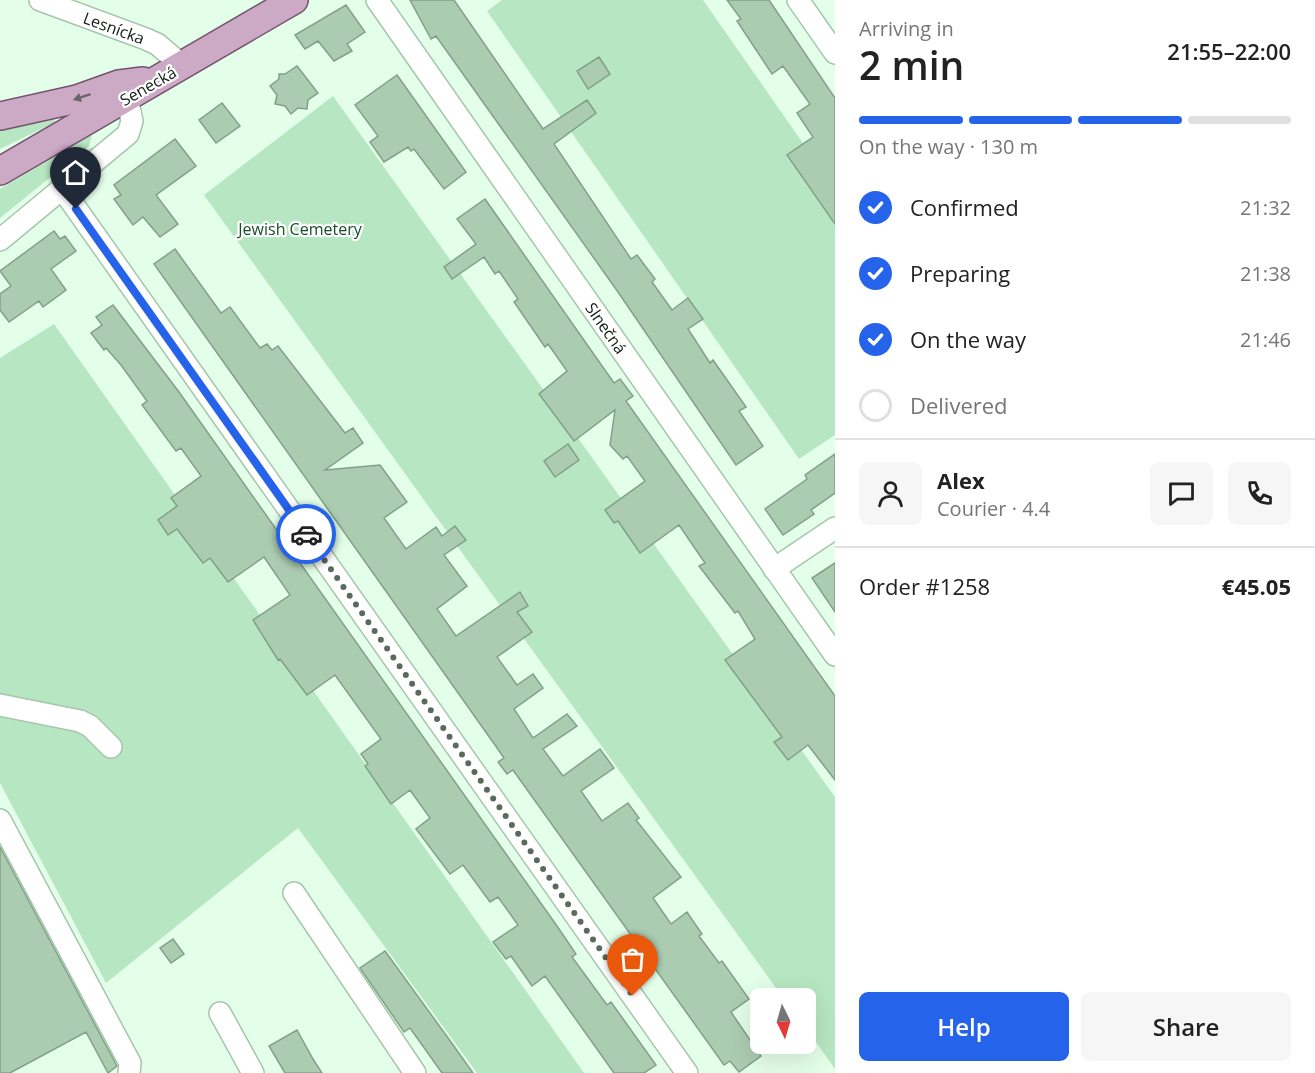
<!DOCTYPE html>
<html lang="en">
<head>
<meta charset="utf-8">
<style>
  :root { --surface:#fff; --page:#f6f6f6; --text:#222; --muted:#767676; --line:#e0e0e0; --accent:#2563eb }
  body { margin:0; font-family:"Open Sans",sans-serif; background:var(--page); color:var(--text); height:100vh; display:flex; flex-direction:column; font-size:22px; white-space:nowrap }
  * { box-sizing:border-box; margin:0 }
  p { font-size:20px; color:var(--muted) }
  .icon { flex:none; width:33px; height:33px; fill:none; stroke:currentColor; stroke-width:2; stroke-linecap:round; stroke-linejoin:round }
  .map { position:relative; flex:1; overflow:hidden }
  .sheet { display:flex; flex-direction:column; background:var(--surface); width:480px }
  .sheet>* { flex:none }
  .needle { width:39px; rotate:175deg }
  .tools { position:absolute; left:750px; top:988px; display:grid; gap:12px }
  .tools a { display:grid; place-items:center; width:66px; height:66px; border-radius:9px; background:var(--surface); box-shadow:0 6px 24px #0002; font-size:30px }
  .pin { position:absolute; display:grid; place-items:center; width:51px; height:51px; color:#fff; margin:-62px -26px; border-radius:50% 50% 50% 0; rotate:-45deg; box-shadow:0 0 6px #0007 }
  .pin .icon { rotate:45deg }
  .courier { position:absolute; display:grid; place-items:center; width:60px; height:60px; margin:-30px; border:4px solid #2563eb; border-radius:50%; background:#fff; color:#222; box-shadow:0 2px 8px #0007 }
  .summary em { font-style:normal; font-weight:600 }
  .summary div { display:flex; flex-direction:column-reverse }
  .summary { display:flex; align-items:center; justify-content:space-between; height:102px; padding:0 24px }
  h1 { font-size:39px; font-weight:600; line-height:45px }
  .bar { display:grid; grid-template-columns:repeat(4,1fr); gap:9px 6px; align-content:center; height:72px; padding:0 24px }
  .bar i { height:8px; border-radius:4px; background:var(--line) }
  .bar .on { background:var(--accent) }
  .bar p { grid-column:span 4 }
  .line { display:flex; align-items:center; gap:15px; padding:0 24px; border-top:2px solid var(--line) }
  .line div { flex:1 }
  .round { display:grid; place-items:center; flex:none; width:63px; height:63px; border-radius:9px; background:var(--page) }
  ol { padding:0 24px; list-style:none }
  li { display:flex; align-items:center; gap:18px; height:66px }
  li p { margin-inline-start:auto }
  li .icon { padding:6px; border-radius:50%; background:var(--accent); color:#fff; stroke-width:4 }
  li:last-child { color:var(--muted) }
  li i { width:33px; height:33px; border:3px solid var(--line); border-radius:50% }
  .primary-button { display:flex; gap:12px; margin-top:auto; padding:12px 24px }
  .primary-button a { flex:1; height:69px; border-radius:9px; background:var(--accent); color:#fff; font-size:24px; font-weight:600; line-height:69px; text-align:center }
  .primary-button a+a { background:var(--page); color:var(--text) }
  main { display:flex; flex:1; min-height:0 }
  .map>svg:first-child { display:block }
</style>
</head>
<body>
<main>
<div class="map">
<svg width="835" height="1073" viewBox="0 0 835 1073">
  <rect width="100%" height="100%" fill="#e4ffe9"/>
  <path fill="#b7e7c2" d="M502 0H703L835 189V435L799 459 487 11Z
    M333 96 835 797V1069L806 1028V999H784L204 195Z
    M51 116 56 122 0 149V126Z
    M92 135 89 146 0 218V189Z
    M54 324 584 1073H477L298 828 106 983 0 783V358Z"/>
  <path fill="#acccb2" stroke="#81a088" stroke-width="1.5" d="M410 0H454L543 129 587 100 596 113 554 144 631 259 637 255 655 279 652 282 672 310 688 298 703 319 688 329 710 363 713 360 746 407 739 411 763 446 736 465 618 292 436 36 431 39Z
    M727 0H769L835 98V224L787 155 813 137 797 113 810 104 783 66 772 74 737 21 741 19Z
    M346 5 365 32 347 44 352 51 334 61 318 41 305 49 295 35Z
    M599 57 610 74 588 89 577 71Z
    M297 66 318 93 308 100 307 109 298 108 291 114 285 106 275 104 277 95 270 86 279 79V74H285Z
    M397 75 466 172 444 189 414 149 411 151 408 147 384 162 370 142 378 136 355 105Z
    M222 103 240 126 216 143 199 120Z
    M175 139 196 166 156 195 178 224 160 237 143 217 133 225 114 199 121 195 114 185Z
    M485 199 614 383 620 379 633 396 626 401 835 696V780L808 745 788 760 774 742 782 737 725 660 755 639 738 611 735 613 699 566 705 563 679 525 640 553 618 521 614 523 605 510 645 481 627 456 623 459 610 445 615 410 574 441 539 394 567 371 548 344 545 347 514 302 518 299 499 271 495 274 484 257 452 279 444 267 476 244 457 219Z
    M54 231 60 239 65 236 76 251 51 269 66 290 43 307 39 301 9 322 0 310V294L11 286 0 271Z
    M175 249 221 313 230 307 260 348 267 344 272 350 278 346 345 433 353 428 363 443 325 470 380 465 407 502 384 518 406 549 436 527 442 536 455 526 466 540 444 555 467 586 437 609 456 636 520 592 528 606 517 612 532 632 497 657 517 685 533 674 543 688 514 709 533 738 567 714 577 726 543 749 563 776 600 749 614 768 581 791 602 821 628 803 639 818 636 820 681 877 653 898 671 924 687 912 702 934 699 936 719 963 722 961 749 999 731 1012 761 1056 739 1072 730 1061 724 1065 513 770 507 774 498 762 504 758 495 745 154 264Z
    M113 305 179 392 557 926 576 954 572 957 607 1005 611 1002 656 1065 644 1073H614L545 976 532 986 511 956 506 959 493 942 518 925 498 897 490 902 463 865 450 874 416 829 430 818 410 790 391 804 365 766 368 764 361 754 381 739 335 675 307 695 280 659 278 660 253 620 290 595 264 557 228 582 210 558 203 563 177 529 168 535 158 520 177 506 171 498 201 476 181 448 176 451 142 405 147 401 121 365 106 348 104 350 91 333 102 325 96 317Z
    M568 444 579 460 555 477 544 461Z
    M835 454V493L811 510 814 514 783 535 765 509 807 479 805 475Z
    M835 563V612L812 578Z
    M0 847 117 1066 108 1073 86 1032 10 1073H0Z
    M173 939 184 954 171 963 160 948Z
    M385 951 451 1042 473 1073H442L410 1028 404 1032 360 968Z
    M297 1030 313 1059 322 1073H285L269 1046Z"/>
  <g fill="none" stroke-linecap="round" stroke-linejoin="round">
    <g stroke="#a6c6ac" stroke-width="24">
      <path id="minor" d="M40 0 146 39 157 44 183 66
        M377 0 835 655
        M798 0 835 53
        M63 190 687 1073
        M0 240 128 134 132 121 127 98
        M774 569 835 528
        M0 705 80 721 90 726 111 747
        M0 820 130 1063 129 1073
        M294 893 415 1073
        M220 1013 253 1073"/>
    </g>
    <g stroke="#74536f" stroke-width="30">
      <path id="major" d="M0 116 77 99 119 84 143 81
        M0 171 294 0"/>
    </g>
    <use href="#minor" stroke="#fff" stroke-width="21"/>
    <use href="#major" stroke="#ccaac6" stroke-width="27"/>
  </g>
  <defs><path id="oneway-solid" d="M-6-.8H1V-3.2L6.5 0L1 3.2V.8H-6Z" transform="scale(1.5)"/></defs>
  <use fill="#6e636c" href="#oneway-solid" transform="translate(82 97) rotate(162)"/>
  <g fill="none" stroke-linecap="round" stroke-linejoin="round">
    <path stroke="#5a6b5e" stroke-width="6" stroke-dasharray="0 10.8" d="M306 534 633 996"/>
    <path stroke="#2563eb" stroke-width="8" d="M76 209 306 534"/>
  </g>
  <g text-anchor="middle" stroke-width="4.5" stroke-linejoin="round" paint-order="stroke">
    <g font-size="16" fill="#101c13" stroke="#fff">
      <text transform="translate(114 28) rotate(20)" y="6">Lesnícka</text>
      <text transform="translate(148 86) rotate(-30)" y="6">Senecká</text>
      <text transform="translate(606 328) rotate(55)" y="6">Slnečná</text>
    </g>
    <g font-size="16" fill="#174c29" stroke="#fff">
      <text x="300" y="235">Jewish Cemetery</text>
    </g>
  </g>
</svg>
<div class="tools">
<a><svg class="needle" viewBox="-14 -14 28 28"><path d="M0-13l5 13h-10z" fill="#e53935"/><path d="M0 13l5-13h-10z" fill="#767676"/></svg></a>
</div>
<div class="pin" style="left:633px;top:996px;background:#ea580c"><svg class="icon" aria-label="bag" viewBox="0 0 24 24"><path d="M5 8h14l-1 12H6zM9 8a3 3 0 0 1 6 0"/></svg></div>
<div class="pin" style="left:76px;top:209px;background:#1f2937"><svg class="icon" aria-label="home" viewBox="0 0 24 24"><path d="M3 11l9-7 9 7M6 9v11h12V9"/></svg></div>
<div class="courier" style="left:306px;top:534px"><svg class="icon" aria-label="car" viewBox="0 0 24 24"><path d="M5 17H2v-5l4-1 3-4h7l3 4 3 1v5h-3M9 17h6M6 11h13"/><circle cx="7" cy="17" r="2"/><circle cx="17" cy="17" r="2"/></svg></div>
</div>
<section class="sheet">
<div class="summary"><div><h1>2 min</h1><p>Arriving in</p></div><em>21:55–22:00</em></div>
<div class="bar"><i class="on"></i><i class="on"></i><i class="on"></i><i></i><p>On the way · 130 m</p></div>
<ol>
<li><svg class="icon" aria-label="check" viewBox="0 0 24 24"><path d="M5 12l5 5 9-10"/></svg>Confirmed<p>21:32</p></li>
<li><svg class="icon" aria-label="check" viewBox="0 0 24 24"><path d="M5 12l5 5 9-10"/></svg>Preparing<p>21:38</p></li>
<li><svg class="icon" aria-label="check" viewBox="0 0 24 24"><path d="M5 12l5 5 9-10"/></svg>On the way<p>21:46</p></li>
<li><i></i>Delivered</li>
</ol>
<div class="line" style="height:108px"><a class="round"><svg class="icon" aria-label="person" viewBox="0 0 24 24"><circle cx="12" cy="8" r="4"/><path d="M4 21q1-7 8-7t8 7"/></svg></a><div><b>Alex</b><p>Courier · 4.4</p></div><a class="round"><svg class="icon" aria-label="chat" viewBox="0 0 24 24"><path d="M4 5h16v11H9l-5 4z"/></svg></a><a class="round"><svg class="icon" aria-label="phone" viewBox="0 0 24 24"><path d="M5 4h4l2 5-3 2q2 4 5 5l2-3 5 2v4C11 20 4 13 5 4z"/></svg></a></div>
<div class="line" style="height:78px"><div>Order #1258</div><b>€45.05</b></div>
<div class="primary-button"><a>Help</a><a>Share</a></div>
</section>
</main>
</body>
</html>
